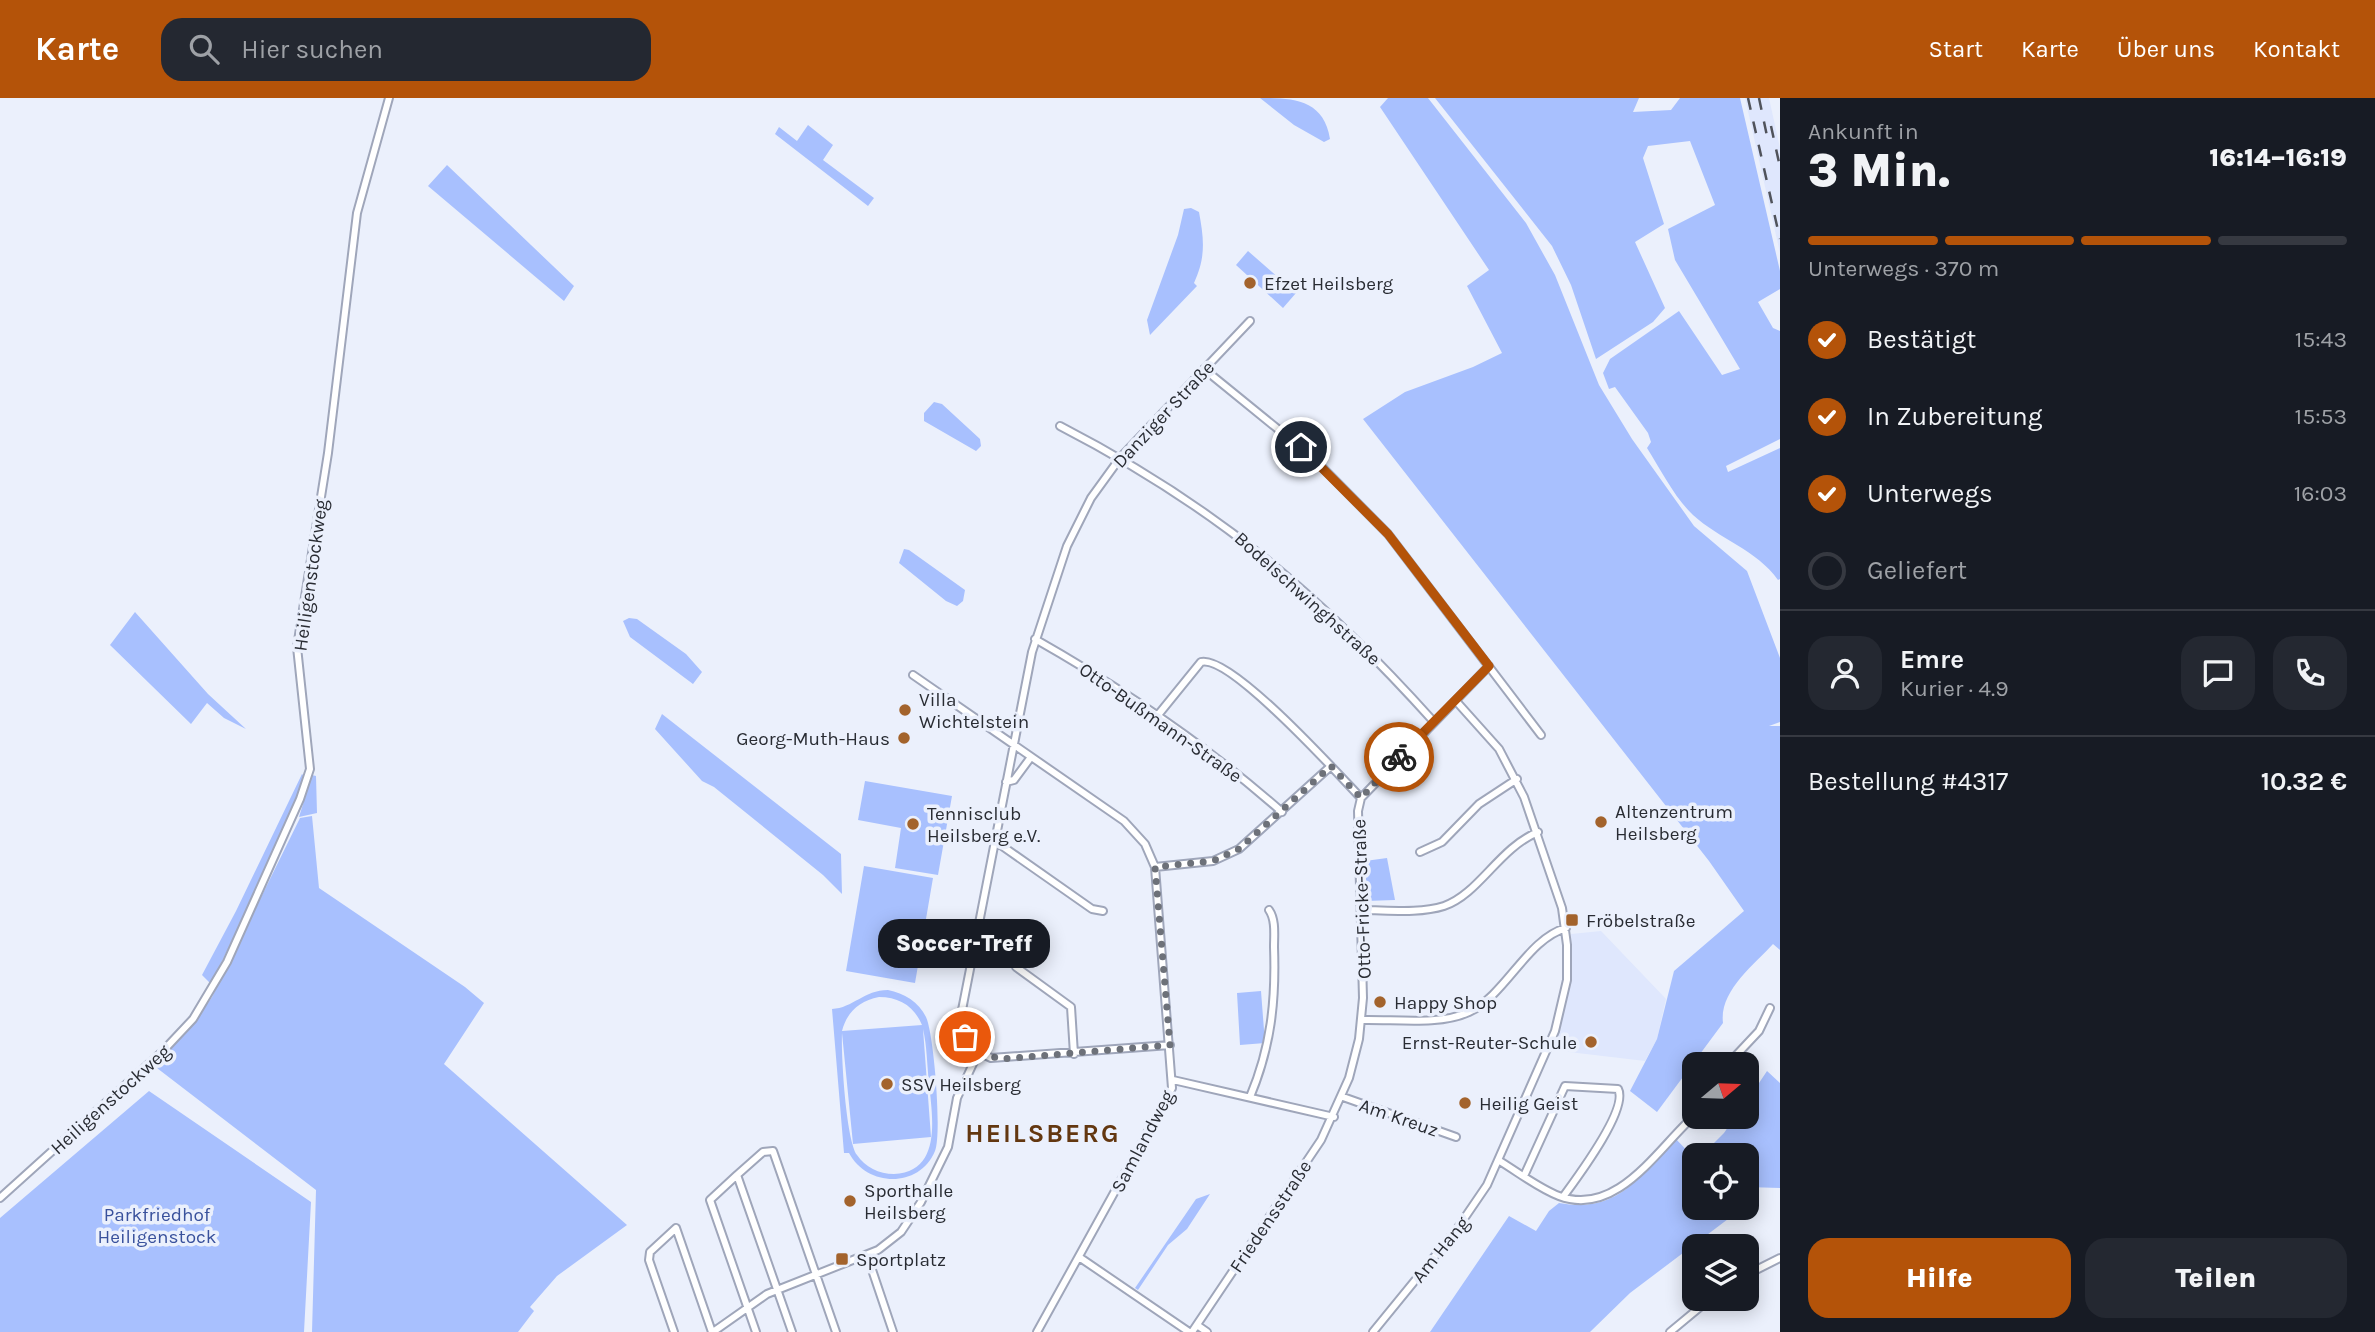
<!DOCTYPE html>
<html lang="de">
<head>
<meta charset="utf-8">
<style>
  :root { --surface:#171b24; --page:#242831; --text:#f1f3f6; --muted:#9ea1a6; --line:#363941; --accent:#b45309 }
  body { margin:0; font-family:Karla,sans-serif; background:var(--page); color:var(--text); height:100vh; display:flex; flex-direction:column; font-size:26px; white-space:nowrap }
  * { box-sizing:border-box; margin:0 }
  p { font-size:23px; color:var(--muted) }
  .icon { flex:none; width:38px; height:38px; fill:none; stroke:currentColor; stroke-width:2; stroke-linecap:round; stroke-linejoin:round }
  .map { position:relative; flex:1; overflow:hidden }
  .side { display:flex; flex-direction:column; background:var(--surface); width:595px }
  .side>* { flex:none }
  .needle { width:46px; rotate:71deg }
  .buttons { position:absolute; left:1682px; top:954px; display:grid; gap:14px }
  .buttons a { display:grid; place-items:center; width:77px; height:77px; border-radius:14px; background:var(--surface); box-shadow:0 4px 18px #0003; font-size:35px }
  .pin { position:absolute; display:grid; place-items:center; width:60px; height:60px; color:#fff; margin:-30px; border:4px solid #fff; border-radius:50%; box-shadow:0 2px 7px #0007 }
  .courier { position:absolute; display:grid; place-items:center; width:70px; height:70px; margin:-35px; border:5px solid #b45309; border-radius:50%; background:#fff; color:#222; box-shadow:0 2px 9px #0007 }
  .bubble { position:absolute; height:49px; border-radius:21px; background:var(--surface); box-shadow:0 4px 18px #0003; font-size:23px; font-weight:800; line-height:49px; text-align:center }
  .overview em { font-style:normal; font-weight:800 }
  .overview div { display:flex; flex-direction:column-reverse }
  .overview { display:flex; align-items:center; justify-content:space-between; height:119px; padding:0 28px }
  h1 { font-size:46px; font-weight:800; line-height:52px }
  .bar { display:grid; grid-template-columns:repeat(4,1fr); gap:10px 7px; align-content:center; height:84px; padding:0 28px }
  .bar i { height:9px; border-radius:5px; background:var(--line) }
  .bar .active { background:var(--accent) }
  .bar p { grid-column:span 4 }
  .line { display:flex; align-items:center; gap:18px; padding:0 28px; border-top:2px solid var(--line) }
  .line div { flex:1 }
  .round { display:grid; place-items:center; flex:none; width:74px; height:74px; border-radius:21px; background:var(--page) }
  ol { padding:0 28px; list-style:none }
  li { display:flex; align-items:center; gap:21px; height:77px }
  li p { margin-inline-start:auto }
  li .icon { padding:7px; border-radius:50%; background:var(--accent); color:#fff; stroke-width:4 }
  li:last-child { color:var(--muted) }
  li i { width:38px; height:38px; border:4px solid var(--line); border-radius:50% }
  .cta { display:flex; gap:14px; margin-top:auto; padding:14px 28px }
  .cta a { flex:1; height:80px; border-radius:21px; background:var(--accent); color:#fff; font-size:28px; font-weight:800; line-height:80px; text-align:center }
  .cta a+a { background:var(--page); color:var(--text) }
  header { display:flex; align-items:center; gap:42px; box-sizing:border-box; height:98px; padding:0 35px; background:var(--accent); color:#fff }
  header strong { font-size:33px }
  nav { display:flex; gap:38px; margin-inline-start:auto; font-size:24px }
  .search { width:490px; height:63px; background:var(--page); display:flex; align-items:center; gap:18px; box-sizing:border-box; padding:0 24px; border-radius:21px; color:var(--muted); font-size:26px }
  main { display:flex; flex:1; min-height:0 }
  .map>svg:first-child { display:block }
</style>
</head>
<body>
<header>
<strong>Karte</strong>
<div class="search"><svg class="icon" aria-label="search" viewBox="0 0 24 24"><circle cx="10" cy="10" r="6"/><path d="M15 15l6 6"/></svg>Hier suchen</div>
<nav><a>Start</a><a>Karte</a><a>Über uns</a><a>Kontakt</a></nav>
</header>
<main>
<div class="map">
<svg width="1780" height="1234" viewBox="0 0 1780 1234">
  <rect width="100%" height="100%" fill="#ebf0fc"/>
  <path fill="#dfe7fd" d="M1745 0H1769L1780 50V155Z
    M1601 833 1666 901 1657 941 1645 963 1552 952 1567 903 1572 867 1571 836Z"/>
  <path fill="#a8c0fe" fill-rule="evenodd" d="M1260 0C1292 0 1324 1 1330 41L1324 44 1294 27Z
    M1388 0H1428L1526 125 1555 177 1599 287 1632 341 1694 428 1747 473 1780 560V624L1769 628H1780V852L1773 846C1754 867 1719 893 1723 925L1657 1014 1630 993 1657 941 1674 873 1744 813 1709 763 1363 321 1405 294 1473 269 1502 255 1467 188 1489 172 1380 9Z
    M1435 0H1639L1633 14 1671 12 1680 0H1740L1780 173V191L1758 204 1773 230 1780 233V341L1726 368 1728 374 1780 350V481L1778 482C1757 452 1719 441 1693 417 1674 399 1661 372 1647 350L1651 344 1648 335 1615 289 1609 291 1603 275 1610 261 1679 213 1722 277 1740 271 1675 162 1668 131 1715 107 1690 43 1648 48 1643 60 1664 126 1635 144 1665 210 1653 224 1596 261 1571 187 1552 148Z
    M808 27 833 47 823 62 874 100 868 108 775 36 779 29 797 43Z
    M447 67 574 188 564 203 428 88Z
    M1191 110 1199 114C1204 141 1206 159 1194 185L1197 188 1150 237 1147 222 1178 137 1184 111Z
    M1248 153 1296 195 1283 210 1236 167Z
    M934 304 942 306 980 341 981 348 976 353 924 323V315Z
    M904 451 909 452 965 492 963 503 957 508 946 503 899 465Z
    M135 514 208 596 246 631 224 620 207 605 191 626 110 547Z
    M629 520 637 521 686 556 702 574 693 586 630 539 623 523Z
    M662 616 841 756 842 796 823 777 714 689 702 683 655 631Z
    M302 676 304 678 288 727 211 886 202 877 236 813Z
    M312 677 316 678 317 715 299 719Z
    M865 683 952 698 938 777 895 770 901 730 858 722Z
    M312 718 319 790 465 889 484 905 444 966 627 1127 557 1178 530 1209 534 1213 518 1234H312L316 1092 153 967 195 924 212 899 300 720Z
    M1387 760 1395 802 1366 803 1365 763Z
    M864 768 933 780 915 885 846 873Z
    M888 892C904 895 919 904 926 919 934 936 942 1036 935 1053 919 1091 867 1089 849 1055H844L832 911C853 910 864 892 888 892ZM879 899C899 899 914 908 922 927L842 933C847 914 859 903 879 899ZM923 931C927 948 927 967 929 985 932 1017 943 1074 894 1076 879 1076 865 1069 857 1057 846 1041 841 957 842 935L853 1046 931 1039Z
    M1261 893 1265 945 1240 947 1237 895Z
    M1767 973 1780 985V1090L1747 1089 1746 1057H1702L1724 1035 1735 1019 1746 1018 1747 1003Z
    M149 993 311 1104 304 1234H0V1120Z
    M1675 1040 1694 1060V1110H1733L1736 1115 1630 1195 1590 1234H1430L1509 1118 1536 1133 1549 1113 1559 1105C1618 1116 1640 1079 1675 1040Z
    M1210 1096 1187 1131 1168 1147 1138 1192 1135 1190 1196 1101Z"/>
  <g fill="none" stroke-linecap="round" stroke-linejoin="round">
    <g stroke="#9fa6ba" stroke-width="10">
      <path id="street" d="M1204 271 1311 358 1388 436 1541 637
        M1060 328C1215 408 1318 495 1434 624
        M1035 541C1123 591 1206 647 1282 714
        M913 577 1124 723 1145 746 1155 769 1172 990 1037 1234
        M1158 617 1201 564C1230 556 1337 675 1361 700
        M1006 684 1014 682 1031 659
        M995 743 1092 811 1103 813
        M1420 754 1442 744 1479 706 1517 681
        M1155 769 1213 763 1239 751 1331 668
        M1362 812C1387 812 1419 816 1444 808 1479 796 1499 750 1538 734
        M1016 869 1071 909 1074 956
        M1362 922C1394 921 1439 928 1469 914 1506 897 1527 841 1566 830
        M1170 947 991 960C969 951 961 936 962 912L1032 554 1067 448 1091 400 1120 360 1250 223
        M1728 966 1759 933 1770 910
        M1173 982 1334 1019
        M1250 999C1271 949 1276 903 1274 849 1274 837 1276 822 1269 812
        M1343 999 1456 1039
        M1498 1062C1518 1074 1538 1090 1559 1098 1617 1120 1658 1050 1694 1018
        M737 1077 763 1054 773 1053 836 1234
        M1524 1078 1565 988 1618 991C1629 1011 1576 1081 1563 1099
        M0 1100 162 954 193 921 227 864 300 701 310 671 297 549 328 355 357 115 389 0
        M867 1157 893 1234
        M1079 1159 1189 1234
        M1746 1177 1780 1160
        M1197 1227 1207 1234
        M674 1234 649 1162 650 1154 676 1130 712 1234
        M713 1234 767 1196 878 1152 901 1134 921 1104 948 1049 957 1000 978 955
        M756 1234 710 1102 737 1077 792 1234
        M1192 1234 1321 1042 1349 980 1359 941 1363 900 1358 713 1361 700 1489 568
        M1373 1234 1457 1131 1487 1087 1555 933 1567 882V847L1562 810 1524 699 1499 651 1456 603
        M1670 1234 1711 1200"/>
    </g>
    <use href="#street" stroke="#fff" stroke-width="6"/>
    <path stroke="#50535b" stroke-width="2.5" stroke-dasharray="12 12" stroke-linecap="butt" d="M1748 0 1780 141
      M1759 0 1767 38
      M1771 28 1780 69"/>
  </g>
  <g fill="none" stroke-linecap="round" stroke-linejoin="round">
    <path stroke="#6d7179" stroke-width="7" stroke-dasharray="0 12.6" d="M965 939 978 955 1002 961 1170 947 1155 769 1213 763 1239 751 1331 668 1361 700 1399 659"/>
    <path stroke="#b45309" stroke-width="9" d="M1301 349 1388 436 1489 568 1399 659"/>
  </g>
  <g fill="#a3632c" stroke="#ebf0fc" stroke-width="2.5">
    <circle cx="1250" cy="185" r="7"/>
    <circle cx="905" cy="612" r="7"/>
    <circle cx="904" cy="640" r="7"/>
    <circle cx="1601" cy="724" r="7"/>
    <circle cx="913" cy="726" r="7"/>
    <rect x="1565" y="815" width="14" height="14" rx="3.5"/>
    <circle cx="1380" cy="904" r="7"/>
    <circle cx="1591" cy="944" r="7"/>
    <circle cx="887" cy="986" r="7"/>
    <circle cx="1465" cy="1005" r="7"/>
    <circle cx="850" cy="1103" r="7"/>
    <rect x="835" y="1154" width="14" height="14" rx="3.5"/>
  </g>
  <g text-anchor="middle" stroke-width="7" stroke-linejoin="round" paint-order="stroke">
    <g font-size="19" fill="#292c33" stroke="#ebf0fc" text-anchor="start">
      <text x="1264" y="192">Efzet Heilsberg</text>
      <text x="919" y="608">Villa<tspan x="919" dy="22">Wichtelstein</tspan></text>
      <text x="890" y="647" text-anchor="end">Georg-Muth-Haus</text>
      <text x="1615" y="720">Altenzentrum<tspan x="1615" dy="22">Heilsberg</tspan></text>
      <text x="927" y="722">Tennisclub<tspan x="927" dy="22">Heilsberg e.V.</tspan></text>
      <text x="1586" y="829">Fröbelstraße</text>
      <text x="1394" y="911">Happy Shop</text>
      <text x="1577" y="951" text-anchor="end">Ernst-Reuter-Schule</text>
      <text x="901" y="993">SSV Heilsberg</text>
      <text x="1479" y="1012">Heilig Geist</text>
      <text x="864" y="1099">Sporthalle<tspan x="864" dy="22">Heilsberg</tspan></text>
      <text x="856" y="1168">Sportplatz</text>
    </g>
    <g font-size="19" fill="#292c33" stroke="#ebf0fc">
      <text transform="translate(1163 316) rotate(-47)" y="7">Danziger Straße</text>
      <text transform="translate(310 477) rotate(-82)" y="7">Heiligenstockweg</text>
      <text transform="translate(1308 500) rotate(42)" y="7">Bodelschwinghstraße</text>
      <text transform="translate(1161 624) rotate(35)" y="7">Otto-Bußmann-Straße</text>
      <text transform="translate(1361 801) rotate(-92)" y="7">Otto-Fricke-Straße</text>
      <text transform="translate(110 1001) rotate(-42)" y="7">Heiligenstockweg</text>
      <text transform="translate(1399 1019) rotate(19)" y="7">Am Kreuz</text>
      <text transform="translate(1142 1043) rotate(-62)" y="7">Samlandweg</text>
      <text transform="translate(1270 1118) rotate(-56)" y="7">Friedensstraße</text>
      <text transform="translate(1440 1151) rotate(-51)" y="7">Am Hang</text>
    </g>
    <g font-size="19" fill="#39519c" stroke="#ebf0fc">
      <text x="157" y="1123">Parkfriedhof<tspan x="157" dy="22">Heiligenstock</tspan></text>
    </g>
    <g font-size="26" font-weight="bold" letter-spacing="2" fill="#633710" stroke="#ebf0fc">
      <text x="1043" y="1044">HEILSBERG</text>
    </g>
  </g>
</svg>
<div class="buttons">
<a><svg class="needle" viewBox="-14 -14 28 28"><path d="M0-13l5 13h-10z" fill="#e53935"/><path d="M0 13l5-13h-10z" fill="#9ea1a6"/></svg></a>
<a><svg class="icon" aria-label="locate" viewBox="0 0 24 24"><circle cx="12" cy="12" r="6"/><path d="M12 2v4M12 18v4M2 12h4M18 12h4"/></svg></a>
<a><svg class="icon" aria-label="layers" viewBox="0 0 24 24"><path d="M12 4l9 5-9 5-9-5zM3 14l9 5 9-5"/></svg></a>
</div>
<div class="pin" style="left:965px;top:939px;background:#ea580c"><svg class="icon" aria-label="bag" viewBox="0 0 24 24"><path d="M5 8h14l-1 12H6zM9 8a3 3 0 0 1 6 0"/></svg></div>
<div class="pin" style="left:1301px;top:349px;background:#1f2937"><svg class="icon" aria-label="home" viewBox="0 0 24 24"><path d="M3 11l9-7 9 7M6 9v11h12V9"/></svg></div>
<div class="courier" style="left:1399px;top:659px"><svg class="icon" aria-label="bike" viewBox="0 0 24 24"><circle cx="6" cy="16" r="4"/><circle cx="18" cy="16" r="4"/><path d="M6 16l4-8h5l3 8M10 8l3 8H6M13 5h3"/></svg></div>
<div class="bubble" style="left:878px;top:821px;width:172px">Soccer-Treff</div>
</div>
<section class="side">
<div class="overview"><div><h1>3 Min.</h1><p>Ankunft in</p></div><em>16:14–16:19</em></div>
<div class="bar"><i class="active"></i><i class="active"></i><i class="active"></i><i></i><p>Unterwegs · 370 m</p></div>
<ol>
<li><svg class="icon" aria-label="check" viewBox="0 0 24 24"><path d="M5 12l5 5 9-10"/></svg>Bestätigt<p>15:43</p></li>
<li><svg class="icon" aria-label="check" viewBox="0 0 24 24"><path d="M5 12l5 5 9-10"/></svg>In Zubereitung<p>15:53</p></li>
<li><svg class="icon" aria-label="check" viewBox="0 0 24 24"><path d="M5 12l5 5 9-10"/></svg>Unterwegs<p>16:03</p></li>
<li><i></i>Geliefert</li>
</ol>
<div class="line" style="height:126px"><a class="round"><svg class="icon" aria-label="person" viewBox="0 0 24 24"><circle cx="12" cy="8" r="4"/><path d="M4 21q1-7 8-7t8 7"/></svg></a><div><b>Emre</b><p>Kurier · 4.9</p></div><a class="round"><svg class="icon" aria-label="chat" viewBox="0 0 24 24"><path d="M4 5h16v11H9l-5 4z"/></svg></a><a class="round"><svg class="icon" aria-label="phone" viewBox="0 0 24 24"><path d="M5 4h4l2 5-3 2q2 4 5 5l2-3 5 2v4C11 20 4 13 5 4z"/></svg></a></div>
<div class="line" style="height:91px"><div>Bestellung #4317</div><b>10.32 €</b></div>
<div class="cta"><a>Hilfe</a><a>Teilen</a></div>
</section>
</main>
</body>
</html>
